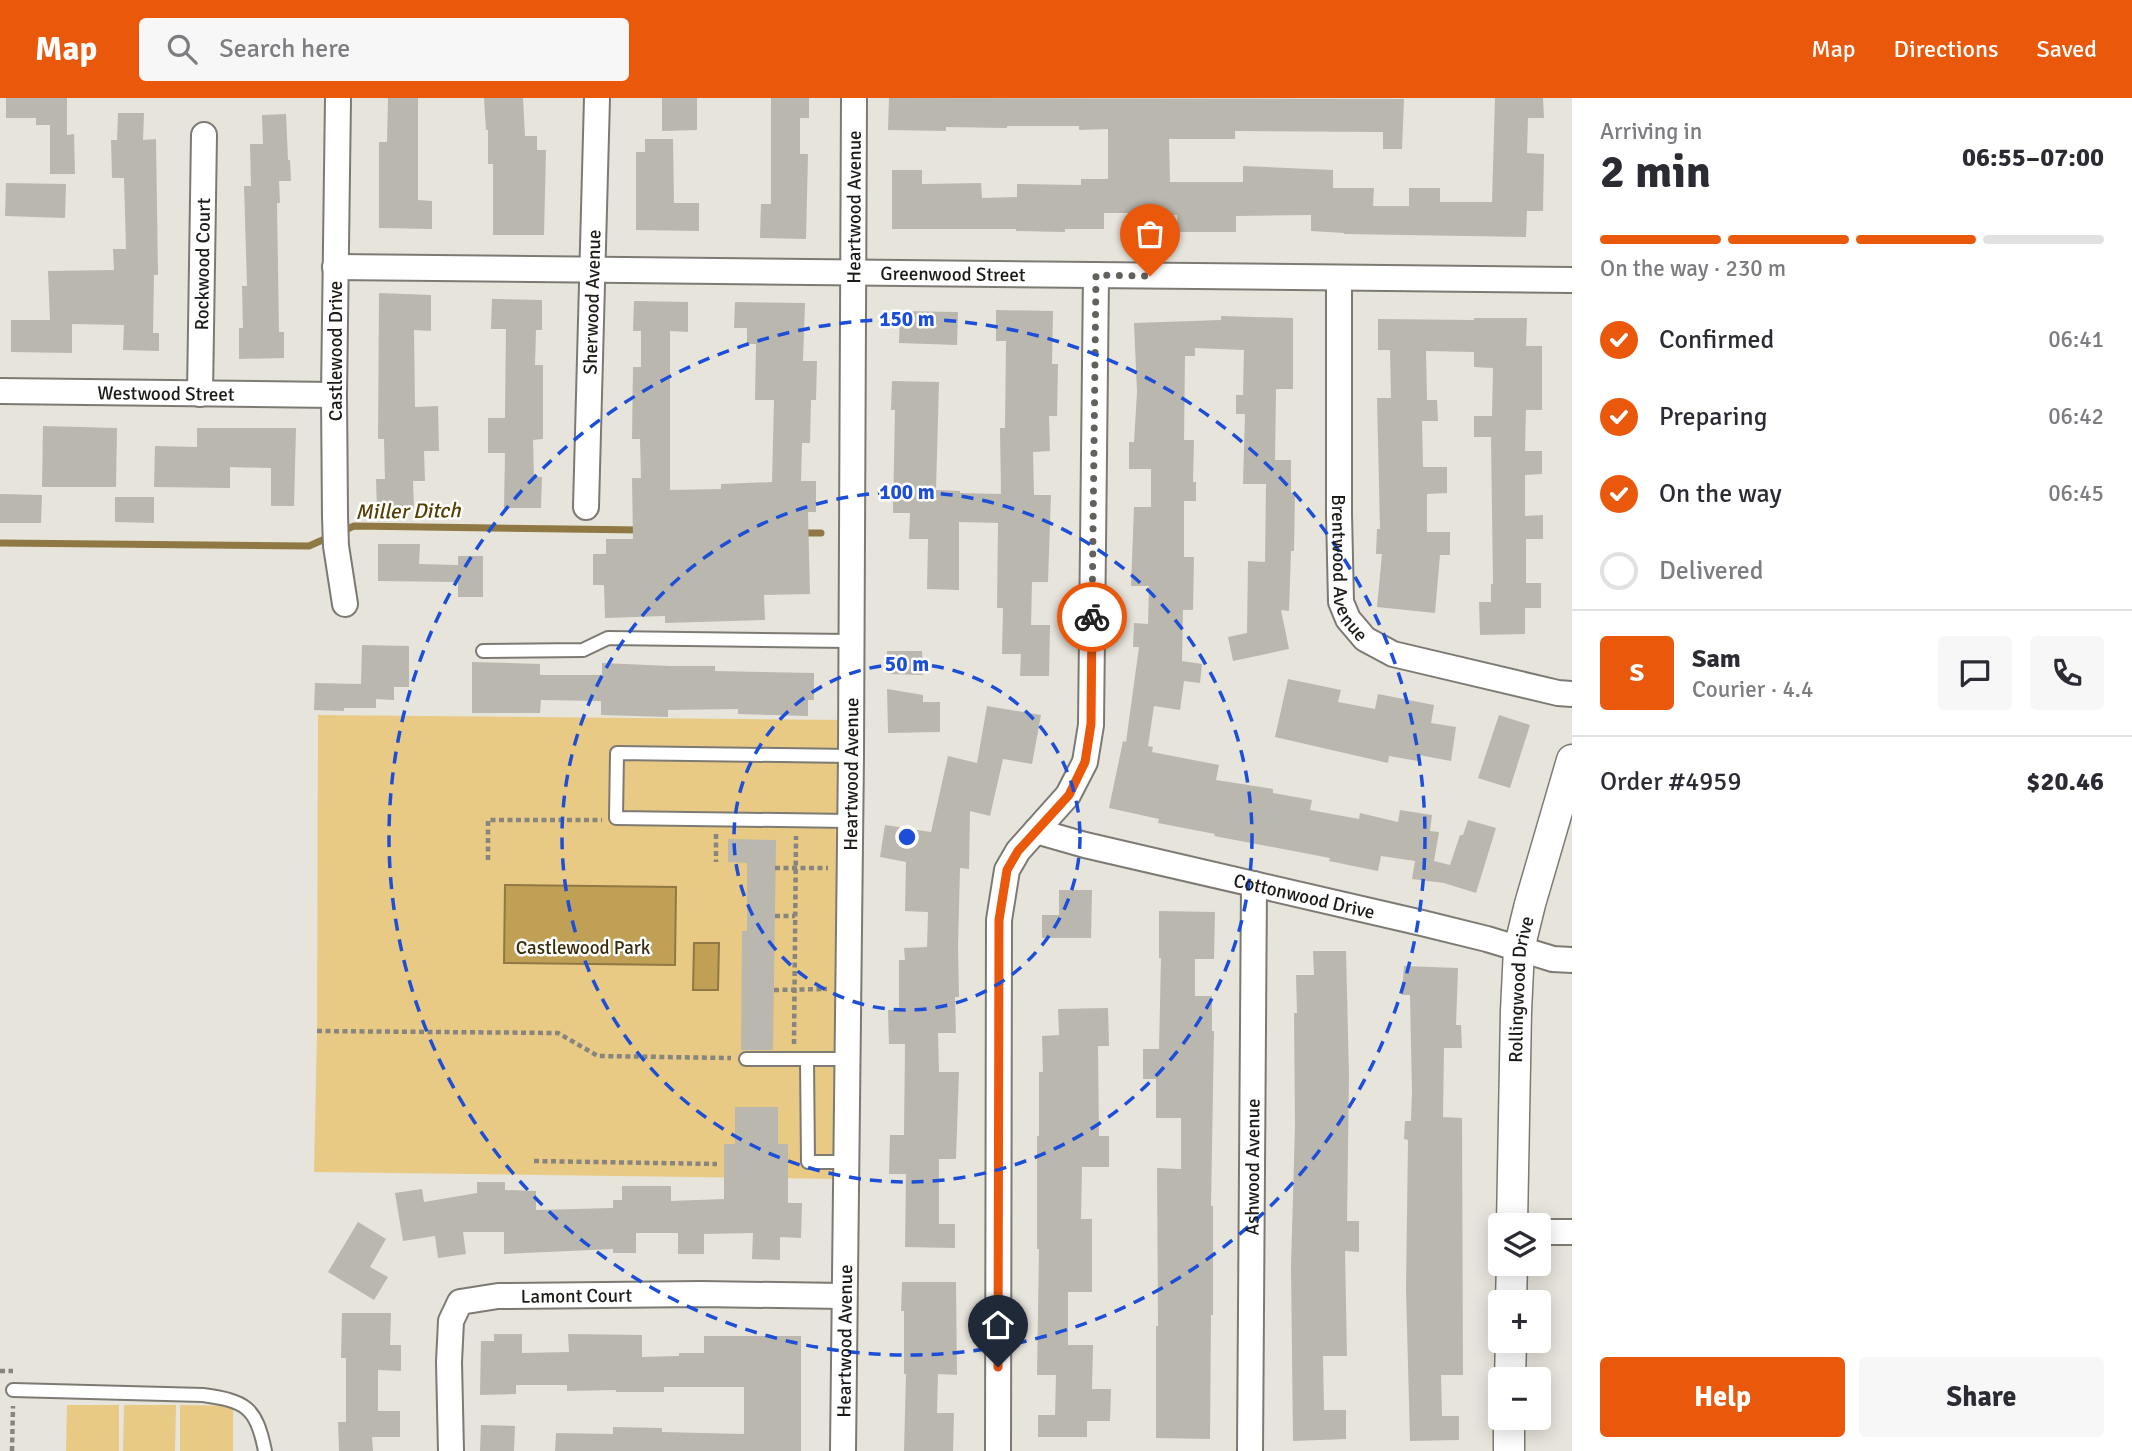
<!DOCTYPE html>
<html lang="en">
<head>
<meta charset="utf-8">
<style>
  :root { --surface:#fff; --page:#f7f7f7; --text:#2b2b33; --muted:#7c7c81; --line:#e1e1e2; --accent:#ea580c }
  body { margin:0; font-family:Signika,sans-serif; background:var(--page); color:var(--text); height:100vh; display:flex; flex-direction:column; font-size:26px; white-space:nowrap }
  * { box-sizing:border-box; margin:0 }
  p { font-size:23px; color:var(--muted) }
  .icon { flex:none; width:38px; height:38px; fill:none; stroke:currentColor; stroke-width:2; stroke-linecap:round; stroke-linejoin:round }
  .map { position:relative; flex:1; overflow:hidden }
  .sheet { display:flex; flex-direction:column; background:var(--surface); width:560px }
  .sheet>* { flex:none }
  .fabs { position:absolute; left:1488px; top:1115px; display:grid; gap:14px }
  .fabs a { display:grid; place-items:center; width:63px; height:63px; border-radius:7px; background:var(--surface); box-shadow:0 4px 18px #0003; font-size:35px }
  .pin { position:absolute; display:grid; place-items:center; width:60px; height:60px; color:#fff; margin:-72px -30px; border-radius:50% 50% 50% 0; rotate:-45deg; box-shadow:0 0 7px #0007 }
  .pin .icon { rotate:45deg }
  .courier { position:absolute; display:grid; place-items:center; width:70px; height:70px; margin:-35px; border:5px solid #ea580c; border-radius:50%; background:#fff; color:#222; box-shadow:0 2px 9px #0007 }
  .summary em { font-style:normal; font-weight:700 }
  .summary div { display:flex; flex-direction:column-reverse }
  .summary { display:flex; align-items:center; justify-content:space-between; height:119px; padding:0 28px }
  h1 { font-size:46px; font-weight:700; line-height:52px }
  .bar { display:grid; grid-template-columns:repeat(4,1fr); gap:10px 7px; align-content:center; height:84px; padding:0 28px }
  .bar i { height:9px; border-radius:5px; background:var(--line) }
  .bar .on { background:var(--accent) }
  .bar p { grid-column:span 4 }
  .line { display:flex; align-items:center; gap:18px; padding:0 28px; border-top:2px solid var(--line) }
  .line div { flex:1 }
  .round { display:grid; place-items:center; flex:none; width:74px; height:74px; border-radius:7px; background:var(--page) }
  ol { padding:0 28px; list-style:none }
  li { display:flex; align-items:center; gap:21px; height:77px }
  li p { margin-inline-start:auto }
  li .icon { padding:7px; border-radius:50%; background:var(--accent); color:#fff; stroke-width:4 }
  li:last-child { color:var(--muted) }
  li i { width:38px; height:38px; border:4px solid var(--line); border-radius:50% }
  .button { display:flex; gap:14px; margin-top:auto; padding:14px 28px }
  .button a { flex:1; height:80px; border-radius:7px; background:var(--accent); color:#fff; font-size:28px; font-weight:700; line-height:80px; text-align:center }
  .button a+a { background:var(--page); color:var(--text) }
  header { display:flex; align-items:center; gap:42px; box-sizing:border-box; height:98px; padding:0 35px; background:var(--accent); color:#fff }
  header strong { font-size:33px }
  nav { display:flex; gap:38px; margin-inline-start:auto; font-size:24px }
  .search { width:490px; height:63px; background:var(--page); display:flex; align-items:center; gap:18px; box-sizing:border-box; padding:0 24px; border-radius:7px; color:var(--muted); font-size:26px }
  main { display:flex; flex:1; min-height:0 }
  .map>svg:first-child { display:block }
</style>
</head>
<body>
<header>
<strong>Map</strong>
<div class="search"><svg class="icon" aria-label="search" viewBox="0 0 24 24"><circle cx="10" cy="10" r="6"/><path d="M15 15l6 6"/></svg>Search here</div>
<nav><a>Map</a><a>Directions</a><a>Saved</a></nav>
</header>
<main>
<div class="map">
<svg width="1572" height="1353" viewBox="0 0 1572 1353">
  <rect width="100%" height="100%" fill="#e7e4db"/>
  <path fill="#e8ca85" d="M318 617 851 622 847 1081 314 1074 317 933Z
    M67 1307H119V1353H66Z
    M124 1307H176L175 1353H123Z
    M180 1307 233 1308V1353H180Z"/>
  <path fill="#c0a055" stroke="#8f7843" stroke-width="2" d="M505 787 676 789 675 867 504 865Z
    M694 845H719L718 892H693Z"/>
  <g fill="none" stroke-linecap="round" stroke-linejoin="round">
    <path stroke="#8f7843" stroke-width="7" d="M801 435H821
      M0 445 309 448 354 428 642 432"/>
  </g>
  <path fill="#bab7af" d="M6 0H67V37L74 36 75 76H50V27H36V20H6Z
    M388 0H418V102L432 103V131L379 130V44H387Z
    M484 0H523L525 38H537V52H546L544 137H493V66H488V32H486Z
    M662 0H697V32L662 33Z
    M771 0H809V20H800V56H808L806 141 760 140 761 106H771Z
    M889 0 1404 1 1402 51H1383V34L1235 33V41H1169L1170 84H1243V68L1333 72V90H1374L1373 108H1409V90H1440V104H1492L1495 0H1543L1544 20H1528L1527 55 1544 56 1543 113H1527L1526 139 1344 136V135L1311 133V117L1236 118V134H1178L1177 117H1151V115H1104V131H1065V134L1016 133V131H892V72H922V86L981 85 982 100 1017 99V86L1081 87V81H1108V31L1079 32V28H1007V30L946 29V33L888 32Z
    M118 15H144L143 42 156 41 158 177H154L153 235H159V253L123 252 124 227 72 226V255L11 254V222H50L48 173 114 172 113 151H126L124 80H112L111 42H117Z
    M286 16 288 62H290L291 83H279L280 105H277L279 234H284V260L239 261V230H243L242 188H247L244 88H251L250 46H263L262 17Z
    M645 41H673L674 105H699V133L636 132V54H645Z
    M6 85 66 86 65 120 5 118Z
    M379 195 431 197V233L414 232 415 309 438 308 439 353H424L425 383H413L414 410 377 412 376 381H385L384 341H378Z
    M492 201 542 202V232H536L535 267H543V341L533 342 534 379H542L541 410H504L505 355H488V320H505V311L506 231H491Z
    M634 203 688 204V234L670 233V392L721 391V386L772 384 774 302H755L756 246H747V230H734L735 204 805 205 803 263H817L816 302H811L810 345H802L801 383H816V414H808L810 496 764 497 765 522 665 525V518L605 520 604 487H593V456H606V441H633L632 380H641L640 341H632L633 269H641V233H633Z
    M996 212 1053 213 1052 266H1058L1057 318H1049L1050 353 1033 354 1034 397H1051L1048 484H1032L1031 527H1050L1049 578H1020L1021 556H1002L1003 510H997L998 425 959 424V492L927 491 928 441H909L910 415H893L895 312H891L892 283 939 284 936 392 960 393V395L1001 396 1000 330H1005L1006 243H996Z
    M900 213 958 214 957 247 899 245Z
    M1221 218 1293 220V291H1276L1275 362H1291V395H1295L1294 453H1291L1289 513 1281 512 1289 551 1233 563 1228 539 1247 535 1248 463 1265 464 1266 386H1243L1245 316H1236V297H1243L1244 252 1195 250V258H1185L1184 342H1194L1193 384H1196V403H1184V459H1194L1193 512H1183L1182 563 1202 566 1200 585 1184 583 1180 612 1154 608 1148 648 1153 649 1152 654 1219 667 1216 682 1273 691V695L1312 702 1310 712 1359 721 1360 715 1398 724 1400 712 1432 717 1430 733 1439 734 1434 763 1450 767 1460 737H1463L1468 722 1496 730 1476 795 1444 785 1412 781 1415 763 1381 758 1378 773 1329 763 1330 760 1214 738 1215 736 1158 725 1159 721 1109 710 1123 643 1126 644 1139 549H1133L1134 525 1148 526 1149 488H1131L1134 409H1151V371H1129V344H1134L1137 294 1134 225 1221 222Z
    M1474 220H1527L1526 248H1542V312H1526L1525 353H1542V376L1525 377V418L1543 417V441H1526V485H1541V510H1525V536L1480 537 1479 504H1491V486H1493L1491 339H1474V318H1492L1493 270 1474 269V254L1426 253 1427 302H1437L1438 323H1422L1423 369H1447V395L1427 396V434H1450V457H1440L1435 515 1377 509 1382 456H1376L1377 431H1380L1377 300H1391L1390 252H1378V221L1474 222Z
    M43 328 117 330 116 389H42Z
    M197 330H296L294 408H271V370L230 369V390L154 389 155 348 197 349Z
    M0 396 42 397 41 425H0Z
    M115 399H154V425L115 424Z
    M378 446H420L419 466 458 467V458H483V499H458V484L378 483Z
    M362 547 409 548V589H394V602L376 601V610H344V613L314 612 315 585 361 586Z
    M887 553H922L923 577 887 576Z
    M472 564 540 566V577H602V565L670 568H715V573L814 575V602H808V618L738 616V611L668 612V619L601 617V603L541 602 540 615H472Z
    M1288 581 1341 592 1338 604 1375 611 1378 596 1434 607 1431 625 1456 629 1451 663 1419 657 1418 663 1389 658 1388 665 1275 639Z
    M887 591 923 597V604H940V634L888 635Z
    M987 608 1041 617 1032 666 1003 661 990 718 970 713 969 771 960 770 958 849 959 899H955L956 935H938L939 974H959L956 1061H939V1126H955V1150L905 1149 906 1076H889L890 1037H904L905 946H889L888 912H899V862H905L904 850 927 849 928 814 905 813 906 764 880 759 885 727 931 734 948 658 977 665Z
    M1499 617 1530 627 1510 690 1478 680Z
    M728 741 776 742 773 952H741L742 833H747V765L728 764Z
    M1059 792H1092L1091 840H1042V817H1059Z
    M1159 813 1215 814 1214 861H1195V898H1212V933H1214L1211 1108H1213V1217H1211L1210 1341 1156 1340V1228H1158L1157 1070 1181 1071V1020H1156V981H1143V951H1159L1161 860H1159Z
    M1313 853H1346L1349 977 1347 1123H1359V1154L1345 1153 1347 1258H1323L1324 1312H1346V1341L1293 1343 1291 1168 1295 1027 1294 915H1297L1296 877H1314Z
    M1404 868 1458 870 1456 927H1461L1462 950H1444L1443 1019 1462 1020 1463 1277H1441L1442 1318H1459V1342L1410 1343 1406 1191 1408 1042 1404 1041 1405 1023H1411L1412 993 1410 897H1402Z
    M1108 910 1109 948H1098L1099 1038H1109V1069H1082L1081 1121H1092V1194H1068V1247H1093L1092 1291H1111L1110 1323H1087V1339H1038V1317H1055L1056 1277H1037L1039 1151H1037V1038H1039V974H1043L1042 938 1059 937 1058 911Z
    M735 1009H778V1046H788V1105H802L801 1140 780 1139V1162L752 1161 753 1135 704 1136V1156H678V1135H636V1155H613V1151L504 1156V1134H463L466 1156 438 1160 435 1138 403 1143 395 1095 422 1091 424 1104 477 1095V1084H505V1092L536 1093V1112L613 1110V1102H622V1088H671V1103L724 1101V1046H735Z
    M358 1124 386 1141 370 1169 388 1179 374 1202 328 1174Z
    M902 1184H956L957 1277 938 1276 937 1315H954L953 1353H904L906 1276H904V1213H901Z
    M342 1215H391L390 1247H401V1273L378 1272V1313H400V1339H372L373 1353H339L338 1324H346V1260H341Z
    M494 1236H522V1255L569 1254 568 1236 642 1237V1259L679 1258V1255H704V1238H801V1353H555L556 1335 613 1336V1329L662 1330V1334L744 1336V1289H664V1294H616V1292L567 1293V1287H516V1296L480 1297 481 1243H494Z
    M481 1327 515 1328 514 1353H480Z"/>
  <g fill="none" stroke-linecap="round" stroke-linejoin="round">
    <g stroke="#7d7a73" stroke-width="16">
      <path id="service" d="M483 553 583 552 608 540 850 543
        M850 723 616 720 617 655 851 658
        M746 961H849
        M807 961 808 1064H847
        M13 1292 203 1297C245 1303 256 1308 265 1353"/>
    </g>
    <g stroke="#7d7a73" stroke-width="28">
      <g id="minor">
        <path d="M338 0 334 297 335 418 336 448 345 506"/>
        <path id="s1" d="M335 169 1572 182"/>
        <path id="s2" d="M1339 180V416L1341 504 1348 521 1365 541 1393 556 1558 595 1572 596"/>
        <path id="s3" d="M0 293 334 297"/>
        <path id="s4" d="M200 296 204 37"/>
        <path id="s5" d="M586 409 597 0"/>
        <path id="s6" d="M1036 733 1085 747 1422 825 1487 841 1553 861 1572 862"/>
        <path d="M1538 1134H1572"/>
        <path id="s7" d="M451 1353 449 1264 451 1223 460 1204 498 1198 701 1196 844 1198"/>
        <path id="s8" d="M843 1353 851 658 854 0"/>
        <path d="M998 1353 999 822 1007 772 1018 753 1068 697 1085 664 1091 627 1096 177"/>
        <path id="s9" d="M1250 1353 1254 786"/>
      </g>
    </g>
    <g stroke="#7d7a73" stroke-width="33">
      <g id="tertiary">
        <path id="s10" d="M1512 1127 1516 913 1519 851 1530 806 1572 662"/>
        <path d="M1511 1204 1512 1166"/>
        <path d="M1510 1281 1511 1242"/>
        <path d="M1509 1353V1320"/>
      </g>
    </g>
    <path stroke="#87857e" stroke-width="4.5" stroke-dasharray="5 3.5" stroke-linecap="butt" d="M716 736V764
      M488 762V722H602
      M775 770H828
      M775 818H795
      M774 892 827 891
      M317 933 558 935 598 958 731 960
      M794 946 796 738
      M534 1063 717 1066
      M0 1273H13
      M12 1353 13 1308"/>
    <use href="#service" stroke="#fff" stroke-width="12"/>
    <use href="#minor" stroke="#fff" stroke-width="24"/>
    <use href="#tertiary" stroke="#fff" stroke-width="30"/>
  </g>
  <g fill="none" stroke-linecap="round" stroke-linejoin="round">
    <path stroke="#63615c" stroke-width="7" stroke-dasharray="0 12.6" d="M1092 519 1096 177 1150 178"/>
    <path stroke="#ea580c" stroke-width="9" d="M998 1269 999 822 1007 772 1018 753 1069 697 1085 664 1091 626 1092 519"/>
  </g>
  <g fill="none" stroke="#1d4ed8" stroke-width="3.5" stroke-dasharray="12 9">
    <circle cx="907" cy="739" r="173"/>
    <circle cx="907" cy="739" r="345"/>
    <circle cx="907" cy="739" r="518"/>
  </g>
  <g text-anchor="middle" stroke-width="5" stroke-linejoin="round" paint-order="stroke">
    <g font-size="19" fill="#1c1b18" stroke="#fff">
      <text dy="7" stroke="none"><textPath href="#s8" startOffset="1244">Heartwood Avenue</textPath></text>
      <text dy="7" stroke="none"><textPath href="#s4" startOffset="130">Rockwood Court</textPath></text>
      <text dy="7" stroke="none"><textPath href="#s1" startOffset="618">Greenwood Street</textPath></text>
      <text dy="7" stroke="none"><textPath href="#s5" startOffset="205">Sherwood Avenue</textPath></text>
      <text transform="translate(335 253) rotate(-90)" y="7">Castlewood Drive</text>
      <text dy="7" stroke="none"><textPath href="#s3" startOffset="166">Westwood Street</textPath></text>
      <text dy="7" stroke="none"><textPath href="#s2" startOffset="292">Brentwood Avenue</textPath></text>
      <text dy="7" stroke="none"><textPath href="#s8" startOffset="677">Heartwood Avenue</textPath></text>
      <text dy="7" stroke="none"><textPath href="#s6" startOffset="276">Cottonwood Drive</textPath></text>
      <text dy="7" stroke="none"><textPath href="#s10" startOffset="236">Rollingwood Drive</textPath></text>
      <text dy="7" stroke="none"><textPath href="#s9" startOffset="284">Ashwood Avenue</textPath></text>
      <text dy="7" stroke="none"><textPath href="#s7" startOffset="268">Lamont Court</textPath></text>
      <text dy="7" stroke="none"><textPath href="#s8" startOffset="110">Heartwood Avenue</textPath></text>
    </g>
    <g font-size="19" fill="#392b09" stroke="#fff">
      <text x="583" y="856">Castlewood Park</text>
    </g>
    <g font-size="21" font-style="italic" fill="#553f00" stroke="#fff">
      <text transform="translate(408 413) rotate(-1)" y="7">Miller Ditch</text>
    </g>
  </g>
  <circle cx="907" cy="739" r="10" fill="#1d4ed8" stroke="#fff" stroke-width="3.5"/>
  <g font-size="21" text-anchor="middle" font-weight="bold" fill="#1d4ed8" stroke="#fff" stroke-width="5" stroke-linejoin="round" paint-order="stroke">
    <text x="907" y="228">150 m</text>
    <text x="907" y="401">100 m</text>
    <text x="907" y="573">50 m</text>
  </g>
</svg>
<div class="fabs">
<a><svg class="icon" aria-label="layers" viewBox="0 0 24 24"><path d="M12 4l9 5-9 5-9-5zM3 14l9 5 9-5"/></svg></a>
<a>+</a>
<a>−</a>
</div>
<div class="pin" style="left:1150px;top:178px;background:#ea580c"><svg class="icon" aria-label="bag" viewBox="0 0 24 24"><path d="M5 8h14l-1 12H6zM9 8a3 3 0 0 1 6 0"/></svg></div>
<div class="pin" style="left:998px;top:1269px;background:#1f2937"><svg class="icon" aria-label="home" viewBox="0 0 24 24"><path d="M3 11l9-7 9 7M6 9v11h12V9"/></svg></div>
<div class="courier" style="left:1092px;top:519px"><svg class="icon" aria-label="bike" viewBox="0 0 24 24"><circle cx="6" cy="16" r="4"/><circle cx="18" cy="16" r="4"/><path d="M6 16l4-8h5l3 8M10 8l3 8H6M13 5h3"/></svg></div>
</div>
<section class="sheet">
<div class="summary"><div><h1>2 min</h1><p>Arriving in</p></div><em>06:55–07:00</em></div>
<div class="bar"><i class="on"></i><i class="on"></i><i class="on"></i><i></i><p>On the way · 230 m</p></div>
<ol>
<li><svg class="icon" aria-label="check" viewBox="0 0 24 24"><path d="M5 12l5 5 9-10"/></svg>Confirmed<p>06:41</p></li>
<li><svg class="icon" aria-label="check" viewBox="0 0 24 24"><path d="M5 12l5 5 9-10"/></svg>Preparing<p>06:42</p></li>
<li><svg class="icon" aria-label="check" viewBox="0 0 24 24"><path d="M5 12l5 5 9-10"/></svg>On the way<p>06:45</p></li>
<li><i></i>Delivered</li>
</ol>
<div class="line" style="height:126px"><b class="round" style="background:var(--accent);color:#fff">S</b><div><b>Sam</b><p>Courier · 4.4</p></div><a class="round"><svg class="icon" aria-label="chat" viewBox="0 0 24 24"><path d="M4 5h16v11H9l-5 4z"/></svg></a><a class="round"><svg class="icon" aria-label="phone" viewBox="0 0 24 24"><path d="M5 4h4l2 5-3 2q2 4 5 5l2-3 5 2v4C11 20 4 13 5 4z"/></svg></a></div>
<div class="line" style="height:91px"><div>Order #4959</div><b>$20.46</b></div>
<div class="button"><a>Help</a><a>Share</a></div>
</section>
</main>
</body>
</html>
